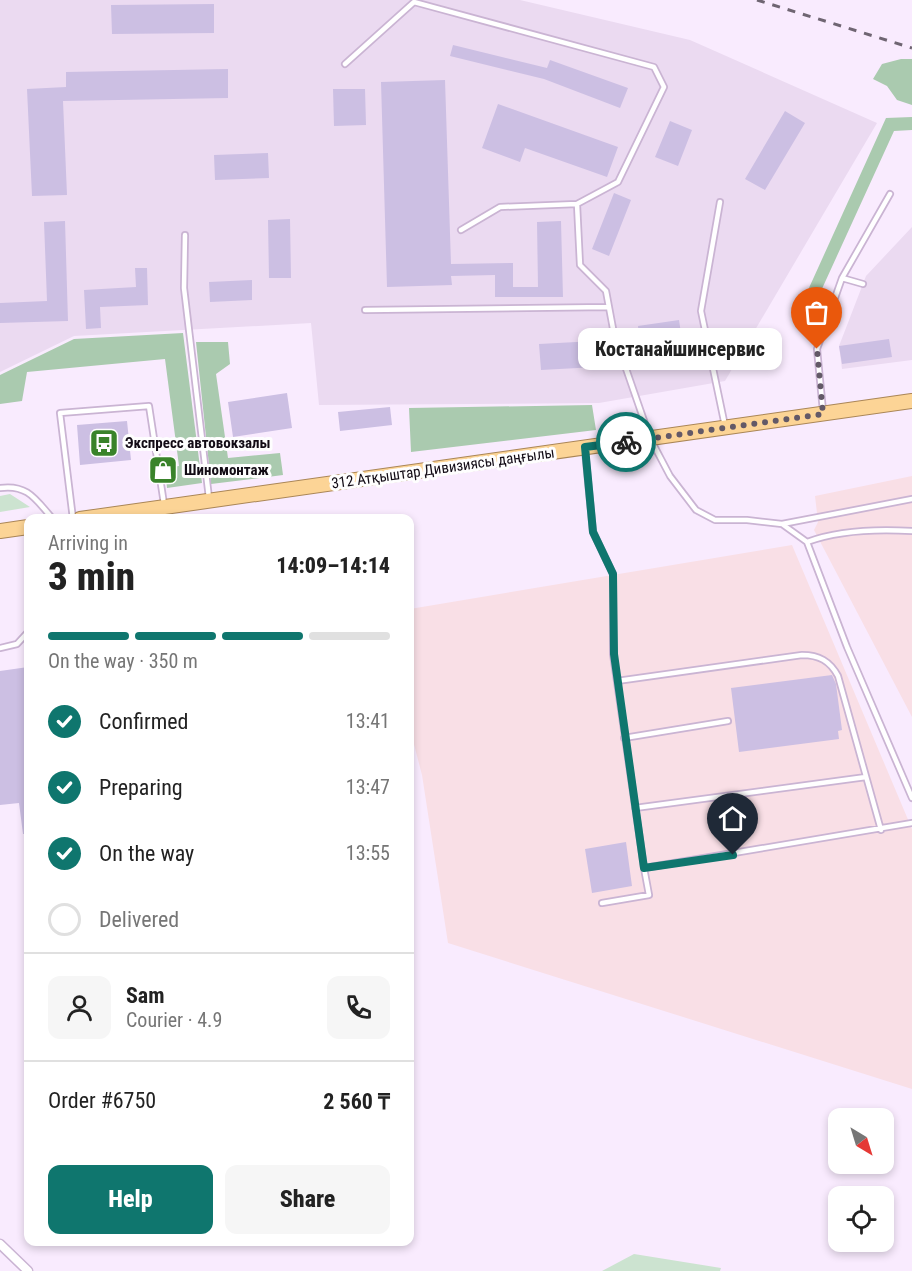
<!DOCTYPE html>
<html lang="en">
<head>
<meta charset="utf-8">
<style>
  :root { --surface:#fff; --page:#f6f6f6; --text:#222; --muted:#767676; --line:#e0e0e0; --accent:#0f766e }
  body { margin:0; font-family:"Roboto Condensed",sans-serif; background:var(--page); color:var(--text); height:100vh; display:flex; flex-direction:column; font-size:22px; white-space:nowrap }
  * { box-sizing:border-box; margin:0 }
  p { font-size:20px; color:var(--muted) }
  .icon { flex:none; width:33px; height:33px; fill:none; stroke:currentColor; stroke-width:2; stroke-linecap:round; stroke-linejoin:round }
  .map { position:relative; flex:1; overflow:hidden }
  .side { position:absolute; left:24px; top:514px; width:390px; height:732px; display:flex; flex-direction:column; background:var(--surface); border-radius:12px; box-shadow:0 3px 9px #0003 }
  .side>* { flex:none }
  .needle { width:39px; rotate:142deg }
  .fabs { position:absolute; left:828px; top:1108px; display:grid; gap:12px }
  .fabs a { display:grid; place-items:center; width:66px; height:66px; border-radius:12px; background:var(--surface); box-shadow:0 3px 9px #0003; font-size:30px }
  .pin { position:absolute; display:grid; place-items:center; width:51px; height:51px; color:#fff; margin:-62px -26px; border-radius:50% 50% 50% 0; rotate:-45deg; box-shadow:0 0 6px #0007 }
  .pin .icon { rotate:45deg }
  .courier { position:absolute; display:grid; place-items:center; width:60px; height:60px; margin:-30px; border:4px solid #0f766e; border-radius:50%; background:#fff; color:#222; box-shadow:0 2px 8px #0007 }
  .bubble { position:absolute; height:42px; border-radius:12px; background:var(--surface); box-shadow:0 3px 9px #0003; font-size:20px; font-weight:800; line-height:42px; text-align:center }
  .headline em { font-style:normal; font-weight:800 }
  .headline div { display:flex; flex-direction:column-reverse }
  .headline { display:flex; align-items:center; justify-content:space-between; height:102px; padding:0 24px }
  h1 { font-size:39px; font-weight:800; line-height:45px }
  .bar { display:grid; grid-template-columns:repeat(4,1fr); gap:9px 6px; align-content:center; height:72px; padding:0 24px }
  .bar i { height:8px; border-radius:4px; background:var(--line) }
  .bar .on { background:var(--accent) }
  .bar p { grid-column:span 4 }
  .line { display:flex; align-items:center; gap:15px; padding:0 24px; border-top:2px solid var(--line) }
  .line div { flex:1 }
  .round { display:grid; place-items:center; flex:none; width:63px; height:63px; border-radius:12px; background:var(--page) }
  ol { padding:0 24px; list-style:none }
  li { display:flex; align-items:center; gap:18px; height:66px }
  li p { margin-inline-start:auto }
  li .icon { padding:6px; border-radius:50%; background:var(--accent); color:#fff; stroke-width:4 }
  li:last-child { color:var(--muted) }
  li i { width:33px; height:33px; border:3px solid var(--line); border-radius:50% }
  .action { display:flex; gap:12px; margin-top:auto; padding:12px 24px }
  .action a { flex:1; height:69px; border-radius:12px; background:var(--accent); color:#fff; font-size:24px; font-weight:800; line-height:69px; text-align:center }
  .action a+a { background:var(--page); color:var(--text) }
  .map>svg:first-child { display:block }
</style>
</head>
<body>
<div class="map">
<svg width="912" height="1271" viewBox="0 0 912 1271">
  <rect width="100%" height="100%" fill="#f9ebfe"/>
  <path fill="#ebdaf1" d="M0 0H520L690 40 877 123 725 381 599 403 319 405 311 323 74 336 0 372Z
    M912 227V360L842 369 839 346 866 276Z"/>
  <path fill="#f9dfe6" d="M912 476V717L814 530 818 522 815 496Z
    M792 545 912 829V1089L448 943 422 775 410 729V609Z"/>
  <path fill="#cce3d0" d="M10 494 30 507 0 512V496Z
    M634 1254 721 1268 720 1271H602Z"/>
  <path fill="#aacaaf" d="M901 59H912V105L897 100 887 86 873 79 882 64Z
    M912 117V130L894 131 805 326 794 321 886 118Z
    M183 333 202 483 167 488 165 468 179 466 165 359 27 372 22 401 0 404V375L74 339Z
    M196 342H228L230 364 216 374 228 458 280 453 283 475 211 484Z
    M592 405 596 430 411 452 409 408Z"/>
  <path fill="#ccbfe3" d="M214 4V33L112 34 111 5Z
    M453 45 547 68 550 60 628 88 620 108 544 79 450 56Z
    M228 69V98L63 101 67 195 32 196 27 89 66 87V72Z
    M445 80 451 264 513 263V287H538L537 222 561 221 563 297H495V275L451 276 452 285 387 287 381 82Z
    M333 89H365L366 125 334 126Z
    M498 104 618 147 607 177 525 148 520 162 482 148Z
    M785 111 805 123 765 190 745 179Z
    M670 121 692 130 678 166 655 157Z
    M268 153 269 178 215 180 214 155Z
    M614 193 631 200 609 256 592 249Z
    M290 219 291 278H269L268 220Z
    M65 221 68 321 0 323V303L47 301 44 222Z
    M135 268H147L148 305 100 307 101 328 86 329 84 290 136 287Z
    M252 280V300L210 302 209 282Z
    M679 320 682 340 640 346 638 326Z
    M889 339 892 357 842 364 839 346Z
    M595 341 596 367 541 370 539 344Z
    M287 393 292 428 233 437 228 402Z
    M390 407 392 425 340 431 338 412Z
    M127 421 131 460 80 465 77 425Z
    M28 667V834H23L19 803 0 805V671Z
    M832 675 836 684 842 730 838 731 839 739 739 752 731 688Z
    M626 842 632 886 592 893 585 849Z"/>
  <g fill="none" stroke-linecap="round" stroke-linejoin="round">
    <g stroke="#cab4d3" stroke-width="8">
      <path id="service" d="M345 64 414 2 654 67 664 87 618 182 577 204
        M720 202 701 311 725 426
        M461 230 500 207 577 204 580 265 606 291 614 334 650 438 670 476 696 510 715 520H747L782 524 807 542 847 647 912 798
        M185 235 184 288 209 498
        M842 278 863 284
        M365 310 609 307
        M823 411 817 349 842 278 890 194
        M585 450 593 532 613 574V654L644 868 912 823
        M0 488C28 484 36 500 53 519
        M73 519 60 413 149 406 164 504
        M782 524 912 499
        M807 542C839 530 878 529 912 531
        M0 648 17 644 28 632
        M617 681 802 655C819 655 830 661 838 676L881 830
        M624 738 728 721
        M635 808 866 777
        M602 903 649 895 644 868"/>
    </g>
    <g stroke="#cab4d3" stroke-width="11">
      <path id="minor" d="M0 1244 28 1271"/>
    </g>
    <g stroke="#aa8657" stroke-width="16">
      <path id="trunk" d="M80 519 912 401
        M0 531 28 527"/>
    </g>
    <use href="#service" stroke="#fff" stroke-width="4.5"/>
    <use href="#minor" stroke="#fff" stroke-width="8"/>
    <use href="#trunk" stroke="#fcd496" stroke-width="14"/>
    <path stroke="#6f6572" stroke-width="3" stroke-dasharray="8 8" stroke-linecap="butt" d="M757 0 912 48"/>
  </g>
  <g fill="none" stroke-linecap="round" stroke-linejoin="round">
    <path stroke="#635967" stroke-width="6" stroke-dasharray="0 10.8" d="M626 442 823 414 817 349"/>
    <path stroke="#0f766e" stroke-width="8" d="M626 442 585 447 593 532 613 574 614 654 644 868 733 855"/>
  </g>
  <defs>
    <g id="bus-square" transform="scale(1.5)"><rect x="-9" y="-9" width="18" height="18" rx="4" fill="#39832a" stroke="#fefefe"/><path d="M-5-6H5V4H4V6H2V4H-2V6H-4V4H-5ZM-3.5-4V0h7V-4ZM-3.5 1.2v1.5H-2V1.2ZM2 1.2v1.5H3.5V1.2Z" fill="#fff"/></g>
    <g id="shop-square" transform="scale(1.5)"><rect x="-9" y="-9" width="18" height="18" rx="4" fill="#39832a" stroke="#fefefe"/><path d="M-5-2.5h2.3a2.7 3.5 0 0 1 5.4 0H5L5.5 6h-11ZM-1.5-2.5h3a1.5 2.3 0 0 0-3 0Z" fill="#fff"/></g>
  </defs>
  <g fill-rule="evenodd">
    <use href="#bus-square" x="104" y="443"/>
    <use href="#shop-square" x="163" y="470"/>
  </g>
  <g text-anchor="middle" stroke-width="6" stroke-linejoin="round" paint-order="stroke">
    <g font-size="15" font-weight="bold" fill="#120b15" stroke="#fefefe" text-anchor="start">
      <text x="125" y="448">Экспресс автовокзалы</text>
      <text x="184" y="475">Шиномонтаж</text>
    </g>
    <g font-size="15" fill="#120b15" stroke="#fefefe">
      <text transform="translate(443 468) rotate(-8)" y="5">312 Атқыштар Дивизиясы даңғылы</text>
    </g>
  </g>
</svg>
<div class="fabs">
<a><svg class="needle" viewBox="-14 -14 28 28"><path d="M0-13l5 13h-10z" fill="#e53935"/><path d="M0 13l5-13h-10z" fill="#767676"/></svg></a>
<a><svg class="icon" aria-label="locate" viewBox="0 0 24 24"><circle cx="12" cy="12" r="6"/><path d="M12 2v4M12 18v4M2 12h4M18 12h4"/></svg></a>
</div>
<div class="pin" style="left:817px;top:349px;background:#ea580c"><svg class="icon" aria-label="bag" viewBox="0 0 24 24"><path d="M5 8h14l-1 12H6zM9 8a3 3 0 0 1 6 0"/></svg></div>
<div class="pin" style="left:733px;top:855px;background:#1f2937"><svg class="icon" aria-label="home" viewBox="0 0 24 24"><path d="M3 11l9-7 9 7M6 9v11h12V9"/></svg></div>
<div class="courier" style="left:626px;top:442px"><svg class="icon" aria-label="bike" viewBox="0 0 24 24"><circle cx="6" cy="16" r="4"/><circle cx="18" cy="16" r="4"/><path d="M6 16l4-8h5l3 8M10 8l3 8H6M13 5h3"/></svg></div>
<div class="bubble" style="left:578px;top:328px;width:204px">Костанайшинсервис</div>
<section class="side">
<div class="headline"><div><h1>3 min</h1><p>Arriving in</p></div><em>14:09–14:14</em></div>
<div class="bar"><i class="on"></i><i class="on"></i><i class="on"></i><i></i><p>On the way · 350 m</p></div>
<ol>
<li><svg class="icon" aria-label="check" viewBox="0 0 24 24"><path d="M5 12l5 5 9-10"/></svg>Confirmed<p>13:41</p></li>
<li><svg class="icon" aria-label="check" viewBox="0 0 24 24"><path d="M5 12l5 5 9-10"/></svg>Preparing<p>13:47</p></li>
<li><svg class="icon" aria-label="check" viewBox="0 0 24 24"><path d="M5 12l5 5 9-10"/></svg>On the way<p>13:55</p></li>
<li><i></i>Delivered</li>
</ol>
<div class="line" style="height:108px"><a class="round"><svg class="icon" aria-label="person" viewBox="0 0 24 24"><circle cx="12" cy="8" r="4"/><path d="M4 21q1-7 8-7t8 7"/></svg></a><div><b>Sam</b><p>Courier · 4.9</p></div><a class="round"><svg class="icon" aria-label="phone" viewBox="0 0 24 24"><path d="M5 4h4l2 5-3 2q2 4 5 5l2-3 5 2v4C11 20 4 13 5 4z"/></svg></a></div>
<div class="line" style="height:78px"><div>Order #6750</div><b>2 560 ₸</b></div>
<div class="action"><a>Help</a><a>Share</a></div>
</section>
</div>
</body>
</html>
